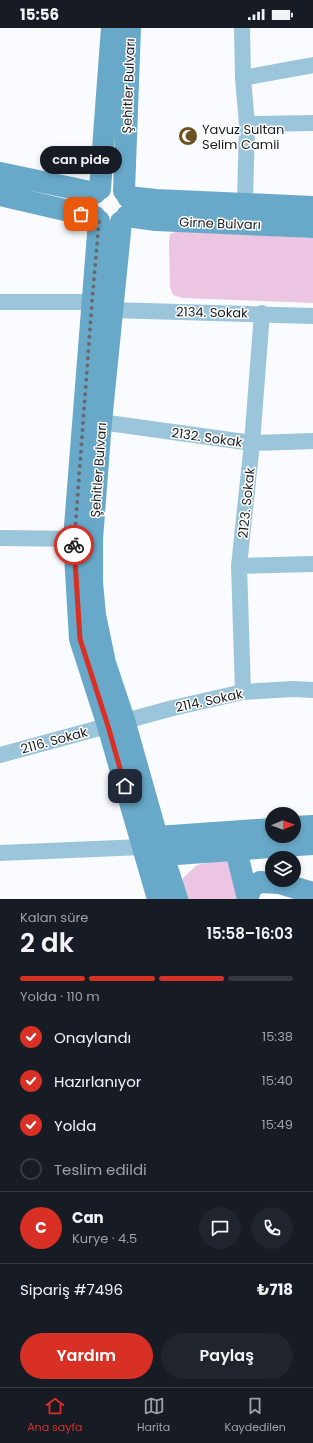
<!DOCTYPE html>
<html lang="tr">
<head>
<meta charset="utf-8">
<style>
  :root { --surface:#171b24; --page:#20242c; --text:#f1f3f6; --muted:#9ea1a6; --line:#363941; --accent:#d93025 }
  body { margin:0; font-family:Poppins,sans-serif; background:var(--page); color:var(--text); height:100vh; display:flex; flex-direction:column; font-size:15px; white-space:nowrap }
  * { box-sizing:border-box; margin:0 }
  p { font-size:13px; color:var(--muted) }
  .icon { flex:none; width:22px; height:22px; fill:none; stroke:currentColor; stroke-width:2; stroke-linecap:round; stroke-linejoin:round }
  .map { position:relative; height:871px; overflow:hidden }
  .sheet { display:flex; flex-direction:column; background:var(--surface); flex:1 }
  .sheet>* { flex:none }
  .needle { width:26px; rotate:89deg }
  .buttons { position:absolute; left:265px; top:779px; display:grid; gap:8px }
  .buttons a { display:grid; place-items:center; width:36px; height:36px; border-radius:50%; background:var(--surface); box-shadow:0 2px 6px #0003; font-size:20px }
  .pin { position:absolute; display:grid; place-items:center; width:34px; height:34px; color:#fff; margin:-17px; border-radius:8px; box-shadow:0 2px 6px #0006 }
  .courier { position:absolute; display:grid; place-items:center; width:40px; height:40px; margin:-20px; border:3px solid #d93025; border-radius:50%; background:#fff; color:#222; box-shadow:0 1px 5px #0007 }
  .bubble { position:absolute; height:28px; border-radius:14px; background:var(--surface); box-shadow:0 2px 6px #0003; font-size:13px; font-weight:600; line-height:28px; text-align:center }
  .summary em { font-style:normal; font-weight:600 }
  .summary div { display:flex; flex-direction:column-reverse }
  .summary { display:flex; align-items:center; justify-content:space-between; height:68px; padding:0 20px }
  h1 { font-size:26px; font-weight:600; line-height:30px }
  .bar { display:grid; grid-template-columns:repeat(4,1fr); gap:6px 4px; align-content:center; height:48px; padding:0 20px }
  .bar i { height:5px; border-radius:3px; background:var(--line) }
  .bar .selected { background:var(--accent) }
  .bar p { grid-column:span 4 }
  .line { display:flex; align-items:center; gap:10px; padding:0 20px; border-top:1px solid var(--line) }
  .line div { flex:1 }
  .round { display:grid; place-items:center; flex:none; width:42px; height:42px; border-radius:21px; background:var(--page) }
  ol { padding:0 20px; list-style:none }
  li { display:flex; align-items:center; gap:12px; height:44px }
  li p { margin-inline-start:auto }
  li .icon { padding:4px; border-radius:50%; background:var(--accent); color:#fff; stroke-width:4 }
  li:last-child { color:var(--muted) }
  li i { width:22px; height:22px; border:2px solid var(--line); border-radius:50% }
  .action { display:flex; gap:8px; margin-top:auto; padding:8px 20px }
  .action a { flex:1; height:46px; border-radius:24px; background:var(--accent); color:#fff; font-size:16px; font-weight:600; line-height:46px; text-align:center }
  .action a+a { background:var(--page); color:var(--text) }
  .status { display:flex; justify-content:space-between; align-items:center; height:28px; padding:0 20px; background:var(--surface); direction:ltr }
  .status svg { height:11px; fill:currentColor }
  .tab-bar { display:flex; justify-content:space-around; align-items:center; height:56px; border-top:1px solid var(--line); background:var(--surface); font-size:11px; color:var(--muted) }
  .tab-bar a { display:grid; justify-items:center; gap:2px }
  .tab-bar .selected { color:var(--accent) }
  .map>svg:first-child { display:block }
</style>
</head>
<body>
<div class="status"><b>15:56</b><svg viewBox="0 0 49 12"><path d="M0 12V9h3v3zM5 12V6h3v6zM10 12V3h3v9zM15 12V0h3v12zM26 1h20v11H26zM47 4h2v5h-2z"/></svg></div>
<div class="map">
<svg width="313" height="871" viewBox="0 0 313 871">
  <rect width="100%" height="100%" fill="#fafbff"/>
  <path fill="#ebc5e1" d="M178 203 313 210V275L182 270 173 267 170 259 169 214 170 206Z
    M234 829 241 871H184L182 865 183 850 197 837Z"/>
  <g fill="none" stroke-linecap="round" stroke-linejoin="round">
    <path stroke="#9bc5db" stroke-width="16" d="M242 0 243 50 247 96 245 176
      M243 50 313 37
      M247 96 313 95
      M0 274H92
      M111 282 313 288
      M101 394 252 415 313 413
      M0 510 85 511
      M239 538 313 536
      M243 664 239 538 252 415 262 285
      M0 727 173 680 243 664 293 661 313 662
      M0 825 142 819"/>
    <path stroke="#68a9c9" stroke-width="22" d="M0 145 95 165
      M100 161 112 0
      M124 163 130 0
      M0 167 95 189
      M128 169 156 172 313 179
      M127 188 156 192 313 199
      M99 193 74 511 80 611 108 698 158 871
      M121 194 101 394 92 511V554L95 587 105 635 124 692 157 809 177 871
      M294 799 313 798
      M235 807 236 822 248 871
      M146 817 157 809 272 801
      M149 822 163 827 313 816
      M248 869 251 859 260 854 279 855 313 865"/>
  </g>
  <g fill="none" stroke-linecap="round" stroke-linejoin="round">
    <path stroke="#68696d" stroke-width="4" stroke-dasharray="0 7.2" d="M74 517 92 274 99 193 95 189 81 186"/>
    <path stroke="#d93025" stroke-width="5" d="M74 517 80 611 108 698 125 758"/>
  </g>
  <defs>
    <g id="mosque-disc" transform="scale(1)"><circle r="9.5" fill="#6b5223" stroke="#fff"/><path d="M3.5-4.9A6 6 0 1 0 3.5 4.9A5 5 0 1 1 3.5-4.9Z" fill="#fff"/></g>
  </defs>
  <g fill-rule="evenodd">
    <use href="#mosque-disc" x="188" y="108"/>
  </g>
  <g text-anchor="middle" stroke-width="3" stroke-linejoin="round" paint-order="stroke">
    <g font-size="13" fill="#1a1b1e" stroke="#fff">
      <text transform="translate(128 58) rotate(-88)" y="5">Şehitler Bulvarı</text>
      <text transform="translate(220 195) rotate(2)" y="5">Girne Bulvarı</text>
      <text transform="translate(212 284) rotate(1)" y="5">2134. Sokak</text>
      <text transform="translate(207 409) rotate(8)" y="5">2132. Sokak</text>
      <text transform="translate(98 442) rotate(-86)" y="5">Şehitler Bulvarı</text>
      <text transform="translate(246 475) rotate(-84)" y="5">2123. Sokak</text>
      <text transform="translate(209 672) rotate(-12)" y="5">2114. Sokak</text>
      <text transform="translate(54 712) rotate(-15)" y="5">2116. Sokak</text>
    </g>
    <g font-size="13" fill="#1a1b1e" stroke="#fff" text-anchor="start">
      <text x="202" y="106">Yavuz Sultan<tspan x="202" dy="15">Selim Camii</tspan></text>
    </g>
  </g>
</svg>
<div class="buttons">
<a><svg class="needle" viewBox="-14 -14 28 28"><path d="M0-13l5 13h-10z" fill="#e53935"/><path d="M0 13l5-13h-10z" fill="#9ea1a6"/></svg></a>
<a><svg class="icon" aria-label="layers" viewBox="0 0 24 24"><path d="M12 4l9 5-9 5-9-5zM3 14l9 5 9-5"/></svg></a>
</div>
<div class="pin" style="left:81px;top:186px;background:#ea580c"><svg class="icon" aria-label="bag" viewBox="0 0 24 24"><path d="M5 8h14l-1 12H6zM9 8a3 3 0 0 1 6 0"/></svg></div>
<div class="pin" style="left:125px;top:758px;background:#1f2937"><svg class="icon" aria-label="home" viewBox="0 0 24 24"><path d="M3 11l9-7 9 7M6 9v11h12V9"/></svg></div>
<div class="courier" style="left:74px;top:517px"><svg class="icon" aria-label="bike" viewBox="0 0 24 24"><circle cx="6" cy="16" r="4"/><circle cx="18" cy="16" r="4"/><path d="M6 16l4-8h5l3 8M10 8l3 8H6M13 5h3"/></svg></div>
<div class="bubble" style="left:40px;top:118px;width:82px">can pide</div>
</div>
<section class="sheet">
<div class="summary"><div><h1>2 dk</h1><p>Kalan süre</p></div><em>15:58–16:03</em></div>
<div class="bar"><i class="selected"></i><i class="selected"></i><i class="selected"></i><i></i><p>Yolda · 110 m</p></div>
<ol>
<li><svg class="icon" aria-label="check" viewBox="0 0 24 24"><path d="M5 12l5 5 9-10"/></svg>Onaylandı<p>15:38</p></li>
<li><svg class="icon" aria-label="check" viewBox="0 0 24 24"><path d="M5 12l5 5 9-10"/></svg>Hazırlanıyor<p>15:40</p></li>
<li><svg class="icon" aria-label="check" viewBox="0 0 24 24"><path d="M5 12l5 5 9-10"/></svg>Yolda<p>15:49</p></li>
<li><i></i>Teslim edildi</li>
</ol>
<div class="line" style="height:72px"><b class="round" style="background:var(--accent);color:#fff">C</b><div><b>Can</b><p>Kurye · 4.5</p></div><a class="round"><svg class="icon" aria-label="chat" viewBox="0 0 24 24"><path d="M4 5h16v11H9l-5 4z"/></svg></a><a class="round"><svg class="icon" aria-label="phone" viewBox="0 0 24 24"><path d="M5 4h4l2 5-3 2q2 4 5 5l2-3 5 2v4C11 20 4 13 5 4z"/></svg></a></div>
<div class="line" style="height:52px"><div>Sipariş #7496</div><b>₺718</b></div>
<div class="action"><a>Yardım</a><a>Paylaş</a></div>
</section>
<nav class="tab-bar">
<a class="selected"><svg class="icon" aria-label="home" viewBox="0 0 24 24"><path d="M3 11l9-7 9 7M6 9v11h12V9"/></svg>Ana sayfa</a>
<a><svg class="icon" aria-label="map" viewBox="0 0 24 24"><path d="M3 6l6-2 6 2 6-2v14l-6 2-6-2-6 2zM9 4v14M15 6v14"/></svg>Harita</a>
<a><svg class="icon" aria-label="saved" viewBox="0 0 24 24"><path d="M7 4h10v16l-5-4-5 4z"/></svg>Kaydedilen</a>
</nav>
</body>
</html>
